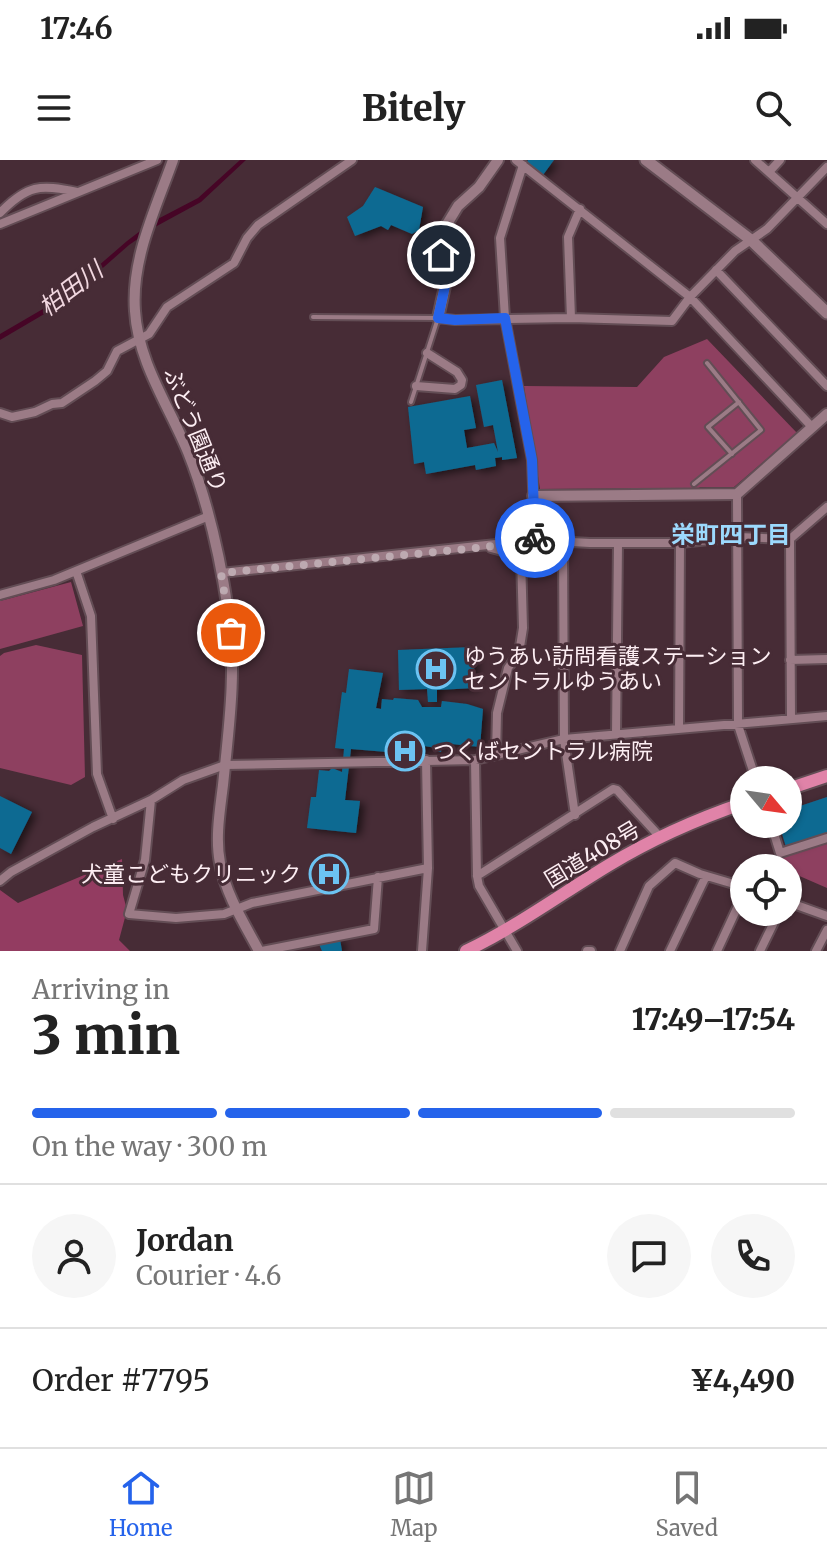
<!DOCTYPE html>
<html lang="en">
<head>
<meta charset="utf-8">
<style>
  :root { --surface:#fff; --page:#f6f6f6; --text:#222; --muted:#767676; --line:#e0e0e0; --accent:#2563eb }
  body { margin:0; font-family:Merriweather,"Noto Sans JP",serif; background:var(--page); color:var(--text); height:100vh; display:flex; flex-direction:column; font-size:30px; white-space:nowrap }
  * { box-sizing:border-box; margin:0 }
  p { font-size:26px; color:var(--muted) }
  .icon { flex:none; width:44px; height:44px; fill:none; stroke:currentColor; stroke-width:2; stroke-linecap:round; stroke-linejoin:round }
  .map { position:relative; height:791px; overflow:hidden }
  .drawer { display:flex; flex-direction:column; background:var(--surface); flex:1 }
  .drawer>* { flex:none }
  .needle { width:52px; rotate:119deg }
  .controls { position:absolute; left:730px; top:606px; display:grid; gap:16px }
  .controls a { display:grid; place-items:center; width:72px; height:72px; border-radius:50%; background:var(--surface); box-shadow:0 2px 6px #0004; font-size:40px }
  .pin { position:absolute; display:grid; place-items:center; width:68px; height:68px; color:#fff; margin:-34px; border:4px solid #fff; border-radius:50%; box-shadow:0 2px 8px #0007 }
  .courier { position:absolute; display:grid; place-items:center; width:80px; height:80px; margin:-40px; border:6px solid #2563eb; border-radius:50%; background:#fff; color:#222; box-shadow:0 2px 10px #0007 }
  .summary em { font-style:normal; font-weight:800 }
  .summary div { display:flex; flex-direction:column-reverse }
  .summary { display:flex; align-items:center; justify-content:space-between; height:136px; padding:0 32px }
  h1 { font-size:52px; font-weight:800; line-height:60px }
  .bar { display:grid; grid-template-columns:repeat(4,1fr); gap:12px 8px; align-content:center; height:96px; padding:0 32px }
  .bar i { height:10px; border-radius:6px; background:var(--line) }
  .bar .active { background:var(--accent) }
  .bar p { grid-column:span 4 }
  .line { display:flex; align-items:center; gap:20px; padding:0 32px; border-top:2px solid var(--line) }
  .line div { flex:1 }
  .round { display:grid; place-items:center; flex:none; width:84px; height:84px; border-radius:42px; background:var(--page) }
  .status { display:flex; justify-content:space-between; align-items:center; height:56px; padding:0 40px; background:var(--surface); direction:ltr }
  .status svg { height:22px; fill:currentColor }
  header { display:flex; justify-content:space-between; align-items:center; height:104px; padding:0 32px; background:var(--surface); font-size:36px; font-weight:800 }
  .dock { display:flex; justify-content:space-around; align-items:center; height:112px; border-top:2px solid var(--line); background:var(--surface); font-size:22px; color:var(--muted) }
  .dock a { display:grid; justify-items:center; gap:4px }
  .dock .active { color:var(--accent) }
  .map>svg:first-child { display:block }
</style>
</head>
<body>
<div class="status"><b>17:46</b><svg viewBox="0 0 49 12"><path d="M0 12V9h3v3zM5 12V6h3v6zM10 12V3h3v9zM15 12V0h3v12zM26 1h20v11H26zM47 4h2v5h-2z"/></svg></div>
<header><svg class="icon" aria-label="menu" viewBox="0 0 24 24"><path d="M4 6h16M4 12h16M4 18h16"/></svg>Bitely<svg class="icon" aria-label="search" viewBox="0 0 24 24"><circle cx="10" cy="10" r="6"/><path d="M15 15l6 6"/></svg></header>
<div class="map">
<svg width="827" height="791" viewBox="0 0 827 791">
  <defs>
    <filter id="shadow"><feDropShadow dx="4.5" dy="2.5" stdDeviation="4" flood-color="#0009"/></filter>
  </defs>
  <rect width="100%" height="100%" fill="#472c36"/>
  <path fill="#8e4060" d="M707 179 797 273 734 327H700L694 331 681 328 540 329 524 226 637 227 664 197Z
    M71 422 83 466 0 489V441Z
    M36 485 82 495 85 617 71 625 0 608V496L4 493Z
    M827 682V728L788 711V708H781L782 697Z"/>
  <path fill="#933c61" d="M122 699 123 735 127 750 119 780 130 791H0V730L18 743Z"/>
  <path fill="#460526" d="M240 0H246L201 42 155 67 129 85 63 143 0 180V174L60 139 127 81 152 62 198 38Z"/>
  <path fill="#106a92" filter="url(#shadow)" d="M528 0H554L543 15 526 3Z
    M375 27 423 47 419 70 412 74 391 65 388 70 381 66 355 76 347 57 363 46Z
    M502 220 517 298 502 300V297L495 298 496 306 476 310 475 305 426 314 424 302 414 304 408 247 470 236 476 268 464 270 467 288 494 283 498 292 493 265 484 267 476 225Z
    M473 487 475 528 437 530V542H428L427 529 399 530 398 490Z
    M349 509 383 513 376 548 381 549 382 539 393 540 394 538 418 540 422 547H441L442 541 467 544 483 549 480 587 442 583 441 592 437 591V588L424 586 423 595 351 589 345 640 360 641 356 673 307 668 311 637H316L319 610 329 611 332 608 342 612 344 589 335 588 342 532 346 533Z
    M0 636 32 652 11 694 0 688Z
    M827 637V673L786 687 779 664H788V650Z
    M335 701 339 720 325 723 320 708H322L321 703Z
    M340 779 342 791H322L319 784Z"/>
  <g fill="none" stroke-linecap="round" stroke-linejoin="round">
    <g stroke="#634d55" stroke-width="8">
      <path id="service" d="M313 157 438 158 411 242
        M732 294 708 267 739 242
        M694 324 761 270 707 203"/>
    </g>
    <g stroke="#634d55" stroke-width="12">
      <path id="minor" d="M516 0 690 137 812 267
        M755 0 827 64
        M769 12 780 0
        M0 53C27 25 40 24 77 32
        M0 64 157 0
        M716 110 827 226
        M438 158 455 160 571 158 672 161 690 137 735 91 767 69 827 7
        M571 158 568 77 580 49
        M416 226 455 229 461 225 462 220 457 212 427 193
        M0 253 12 257 35 252 52 244 62 243 95 221 107 211 117 191 149 174 167 147 234 103 247 78 258 65 352 0
        M737 334 738 565 756 620
        M790 379 791 559
        M563 381 564 579 575 655
        M491 388 521 396 535 380 532 300 505 158 500 78 523 5
        M76 411 91 456 97 614 113 659
        M221 413 535 380 590 383H680L738 377 790 379 827 347
        M0 435 54 420 209 356
        M790 500 827 499
        M679 569 680 383
        M616 574 618 383
        M496 595 497 553 508 508 519 493 523 468 521 396
        M475 600 477 716 479 726 517 791
        M151 640 145 700 129 754 176 758 224 754 252 743 428 708
        M771 664 780 693 827 678
        M477 716 613 629 617 630 660 677
        M0 721 11 712 93 667 151 640 183 620 225 605 475 600 564 579 827 556
        M788 742 827 756
        M262 791 374 769 378 717
        M422 791 428 708 426 600
        M587 791H591
        M620 791 649 726 675 703 700 714 744 727
        M670 791 706 716
        M717 791 744 733
        M760 791 779 752
        M816 791 827 770"/>
    </g>
    <g stroke="#634d55" stroke-width="14">
      <path id="tertiary" d="M173 0C156 48 131 99 135 151 138 202 169 246 188 292 208 342 220 397 228 450 237 509 229 566 223 625 220 650 215 678 220 703 226 735 244 763 259 791
        M438 158 445 126 441 95 444 69 458 46 479 27 498 0
        M533 336 737 334 827 254"/>
    </g>
    <g stroke="#634d55" stroke-width="15">
      <path id="secondary" d="M646 0 751 80 827 153"/>
    </g>
    <g stroke="#634d55" stroke-width="16">
      <path id="trunk" d="M788 629 827 616
        M466 791C516 767 561 734 609 705 652 679 697 659 744 643"/>
    </g>
    <use href="#service" stroke="#9b7b86" stroke-width="4"/>
    <use href="#minor" stroke="#9b7b86" stroke-width="8"/>
    <use href="#tertiary" stroke="#9b7b86" stroke-width="10"/>
    <use href="#secondary" stroke="#9b7b86" stroke-width="11"/>
    <use href="#trunk" stroke="#e083a8" stroke-width="12"/>
  </g>
  <g fill="none" stroke-linecap="round" stroke-linejoin="round">
    <path stroke="#bdaab1" stroke-width="8" stroke-dasharray="0 14.4" d="M231 473 221 413 486 387 535 378"/>
    <path stroke="#2563eb" stroke-width="10" d="M441 95 445 126 438 158 455 160 505 158 532 300 535 378"/>
  </g>
  <defs>
    <g id="hospital-ring" transform="scale(2)"><circle r="9.5" fill="#472c36" stroke="#6cc3f2" stroke-width="1.5"/><path d="M-5-5h3v3.5h4V-5h3V5h-3V1.5h-4V5h-3Z" fill="#6cc3f2"/></g>
  </defs>
  <g fill-rule="evenodd">
    <use href="#hospital-ring" x="436" y="509"/>
    <use href="#hospital-ring" x="405" y="591"/>
    <use href="#hospital-ring" x="329" y="714"/>
  </g>
  <g text-anchor="middle" stroke-width="6" stroke-linejoin="round" paint-order="stroke">
    <g font-size="22" fill="#fdeef3" stroke="#472c36">
      <text transform="translate(196 270) rotate(68)" y="8">ぶどう園通り</text>
      <text transform="translate(592 694) rotate(-31)" y="8">国道408号</text>
    </g>
    <g font-size="22" fill="#fdeef3" stroke="#472c36" text-anchor="start">
      <text x="464" y="504">ゆうあい訪問看護ステーション<tspan x="464" dy="25">セントラルゆうあい</tspan></text>
      <text x="433" y="599">つくばセントラル病院</text>
      <text x="301" y="722" text-anchor="end">犬童こどもクリニック</text>
    </g>
    <g font-size="24" font-style="italic" fill="#f1d7e0" stroke="#472c36">
      <text transform="translate(71 129) rotate(-37)" y="8">柏田川</text>
    </g>
    <g font-size="24" font-weight="bold" fill="#9cd9fd" stroke="#472c36">
      <text x="731" y="383">栄町四丁目</text>
    </g>
  </g>
</svg>
<div class="controls">
<a><svg class="needle" viewBox="-14 -14 28 28"><path d="M0-13l5 13h-10z" fill="#e53935"/><path d="M0 13l5-13h-10z" fill="#767676"/></svg></a>
<a><svg class="icon" aria-label="locate" viewBox="0 0 24 24"><circle cx="12" cy="12" r="6"/><path d="M12 2v4M12 18v4M2 12h4M18 12h4"/></svg></a>
</div>
<div class="pin" style="left:231px;top:473px;background:#ea580c"><svg class="icon" aria-label="bag" viewBox="0 0 24 24"><path d="M5 8h14l-1 12H6zM9 8a3 3 0 0 1 6 0"/></svg></div>
<div class="pin" style="left:441px;top:95px;background:#1f2937"><svg class="icon" aria-label="home" viewBox="0 0 24 24"><path d="M3 11l9-7 9 7M6 9v11h12V9"/></svg></div>
<div class="courier" style="left:535px;top:378px"><svg class="icon" aria-label="bike" viewBox="0 0 24 24"><circle cx="6" cy="16" r="4"/><circle cx="18" cy="16" r="4"/><path d="M6 16l4-8h5l3 8M10 8l3 8H6M13 5h3"/></svg></div>
</div>
<section class="drawer">
<div class="summary"><div><h1>3 min</h1><p>Arriving in</p></div><em>17:49–17:54</em></div>
<div class="bar"><i class="active"></i><i class="active"></i><i class="active"></i><i></i><p>On the way · 300 m</p></div>
<div class="line" style="height:144px"><a class="round"><svg class="icon" aria-label="person" viewBox="0 0 24 24"><circle cx="12" cy="8" r="4"/><path d="M4 21q1-7 8-7t8 7"/></svg></a><div><b>Jordan</b><p>Courier · 4.6</p></div><a class="round"><svg class="icon" aria-label="chat" viewBox="0 0 24 24"><path d="M4 5h16v11H9l-5 4z"/></svg></a><a class="round"><svg class="icon" aria-label="phone" viewBox="0 0 24 24"><path d="M5 4h4l2 5-3 2q2 4 5 5l2-3 5 2v4C11 20 4 13 5 4z"/></svg></a></div>
<div class="line" style="height:104px"><div>Order #7795</div><b>¥4,490</b></div>
</section>
<nav class="dock">
<a class="active"><svg class="icon" aria-label="home" viewBox="0 0 24 24"><path d="M3 11l9-7 9 7M6 9v11h12V9"/></svg>Home</a>
<a><svg class="icon" aria-label="map" viewBox="0 0 24 24"><path d="M3 6l6-2 6 2 6-2v14l-6 2-6-2-6 2zM9 4v14M15 6v14"/></svg>Map</a>
<a><svg class="icon" aria-label="saved" viewBox="0 0 24 24"><path d="M7 4h10v16l-5-4-5 4z"/></svg>Saved</a>
</nav>
</body>
</html>
